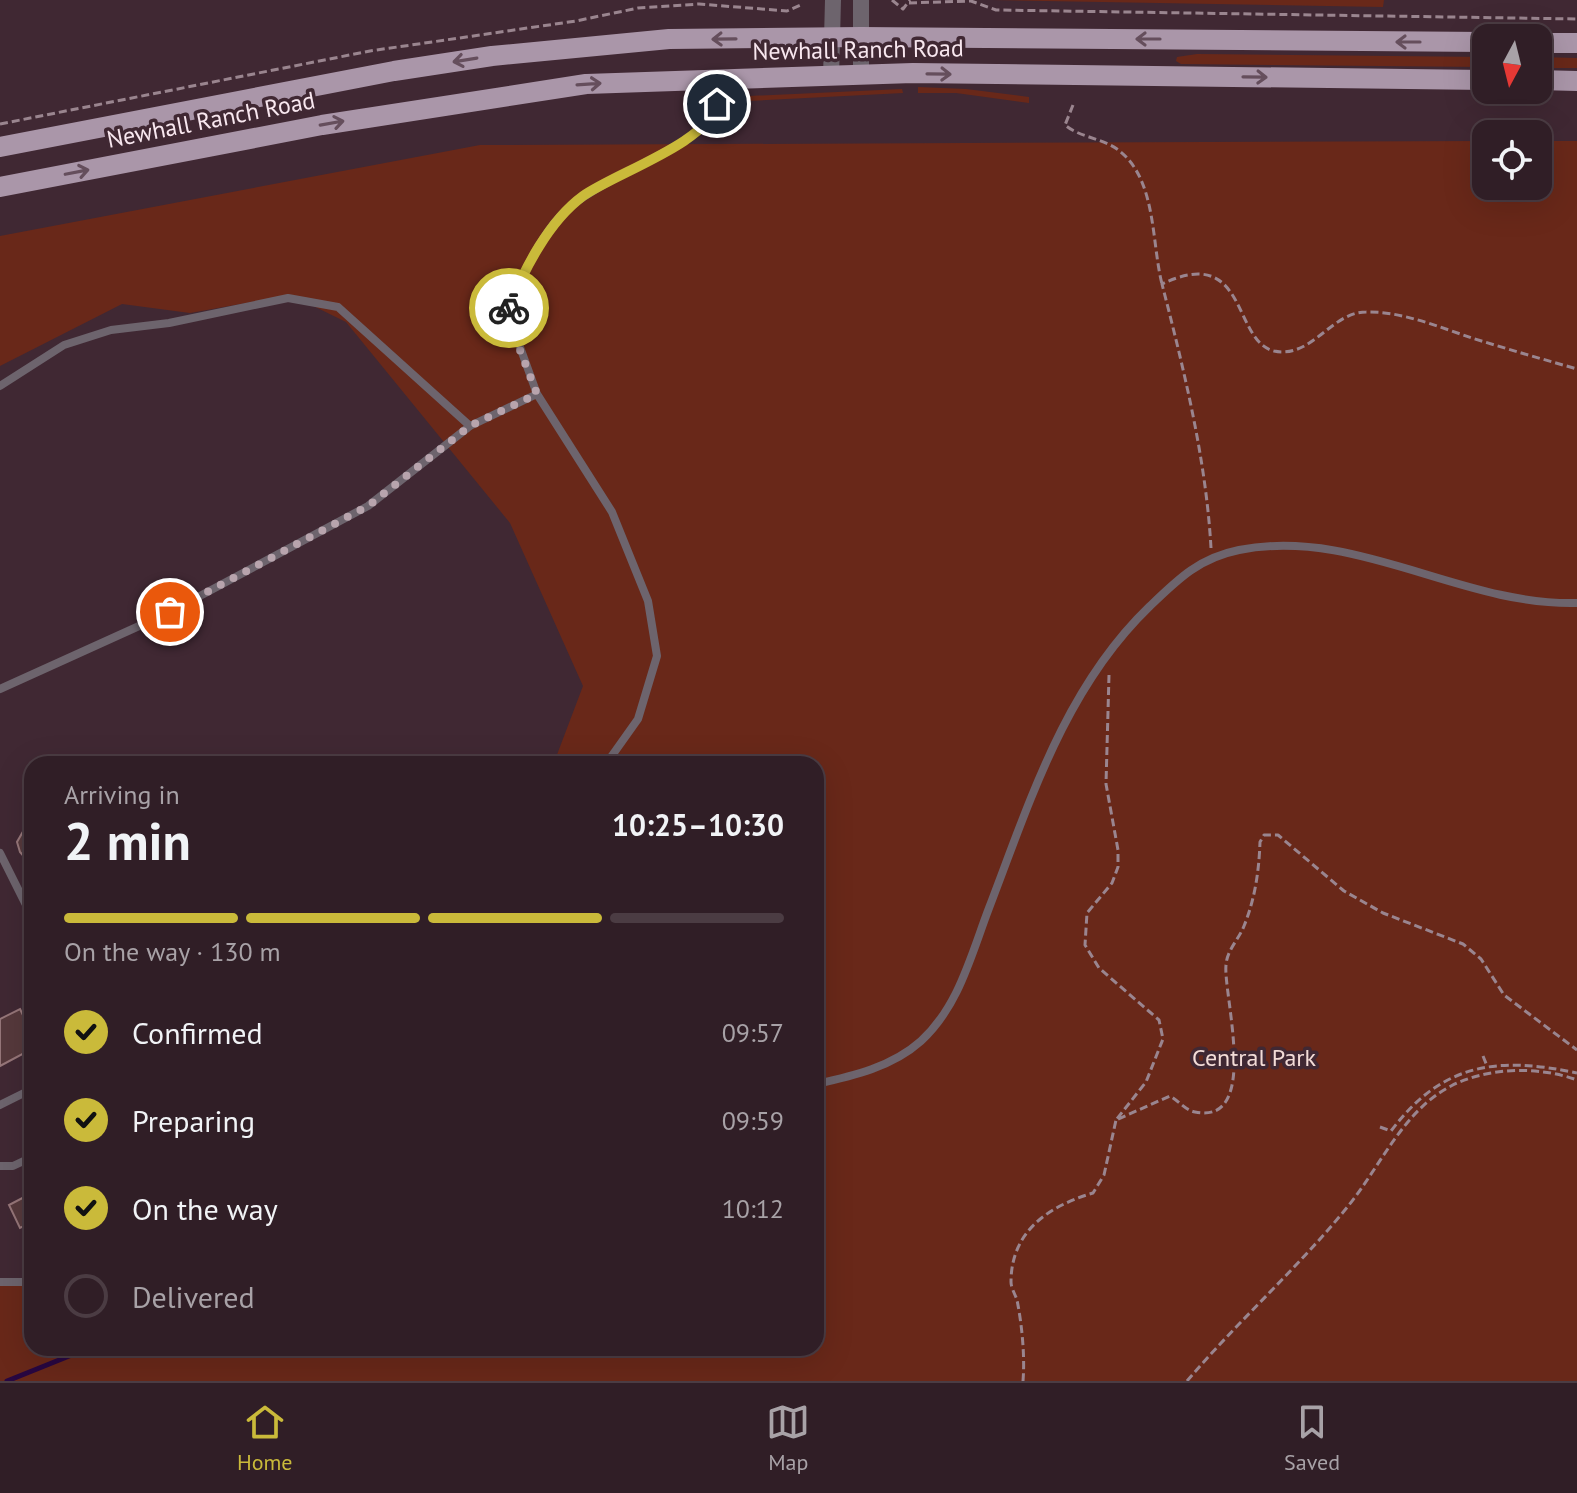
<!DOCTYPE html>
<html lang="en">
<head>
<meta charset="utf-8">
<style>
  :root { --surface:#301e26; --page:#38272e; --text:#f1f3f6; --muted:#a8a2a7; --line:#4b3c43; --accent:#caba3a }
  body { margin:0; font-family:"PT Sans",sans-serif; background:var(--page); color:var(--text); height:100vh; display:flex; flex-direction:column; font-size:30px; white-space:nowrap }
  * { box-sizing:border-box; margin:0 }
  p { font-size:26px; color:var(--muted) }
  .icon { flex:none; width:44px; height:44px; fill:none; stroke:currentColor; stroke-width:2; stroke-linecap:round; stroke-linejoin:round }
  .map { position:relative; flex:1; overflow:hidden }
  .sheet { position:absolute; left:24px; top:756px; width:800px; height:600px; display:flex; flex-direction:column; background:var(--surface); border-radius:24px; box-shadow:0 8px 32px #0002,0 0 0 2px var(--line) }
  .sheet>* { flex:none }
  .needle { width:52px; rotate:187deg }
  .fabs { position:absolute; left:1472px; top:24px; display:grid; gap:16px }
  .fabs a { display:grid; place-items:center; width:80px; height:80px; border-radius:16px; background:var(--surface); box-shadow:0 8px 32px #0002,0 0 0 2px var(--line); font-size:40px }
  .pin { position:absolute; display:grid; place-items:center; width:68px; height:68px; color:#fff; margin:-34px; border:4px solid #fff; border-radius:50%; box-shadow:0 2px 8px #0007 }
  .courier { position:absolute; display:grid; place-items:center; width:80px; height:80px; margin:-40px; border:6px solid #caba3a; border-radius:50%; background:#fff; color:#222; box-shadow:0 2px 10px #0007 }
  .overview em { font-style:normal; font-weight:600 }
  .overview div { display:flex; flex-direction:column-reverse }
  .overview { display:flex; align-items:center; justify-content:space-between; height:136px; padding:0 40px }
  h1 { font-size:52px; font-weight:600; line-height:60px }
  .bar { display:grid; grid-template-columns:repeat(4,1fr); gap:12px 8px; align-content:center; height:96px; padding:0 40px }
  .bar i { height:10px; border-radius:6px; background:var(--line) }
  .bar .current { background:var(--accent) }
  .bar p { grid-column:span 4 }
  ol { padding:0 40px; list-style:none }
  li { display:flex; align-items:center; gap:24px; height:88px }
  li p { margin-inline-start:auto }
  li .icon { padding:8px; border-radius:50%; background:var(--accent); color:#111; stroke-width:4 }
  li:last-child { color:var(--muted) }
  li i { width:44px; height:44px; border:4px solid var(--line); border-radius:50% }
  .menu { display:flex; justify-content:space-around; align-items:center; height:112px; border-top:2px solid var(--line); background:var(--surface); font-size:22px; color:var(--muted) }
  .menu a { display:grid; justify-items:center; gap:4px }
  .menu .current { color:var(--accent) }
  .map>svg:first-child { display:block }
</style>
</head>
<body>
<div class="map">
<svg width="1577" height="1381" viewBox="0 0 1577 1381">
  <rect width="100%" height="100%" fill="#402833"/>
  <path fill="#692819" d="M993 0H1384L1383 7Z
    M1197 54 1486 57V67L1181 64 1176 61 1177 57Z
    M1538 57 1577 58V68H1538Z
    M918 87 966 89 1029 97V103L956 93H918Z
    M902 89 903 93 728 102 727 97Z
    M1486 141V186H1538V141H1577V1381H0V1283L32 1285V1348H816V764H550L555 760 583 686 510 523 346 322 291 295 190 313 122 304 0 366V236L480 145Z"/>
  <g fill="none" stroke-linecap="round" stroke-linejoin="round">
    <path stroke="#280741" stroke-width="5" d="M7 1381 89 1348"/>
  </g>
  <path fill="#56393c" stroke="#967679" stroke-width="2" d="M32 816V866L20 852 17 842Z
    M20 1009 32 1034V1049L0 1066V1019Z
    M32 1193V1222L20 1228 9 1205Z"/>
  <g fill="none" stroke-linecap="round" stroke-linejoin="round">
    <path stroke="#9a858f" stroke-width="3" stroke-dasharray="8 4" stroke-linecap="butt" d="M892 0 903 9 910 0
      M909 3 971 1 996 10 1577 19
      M1073 105 1065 125C1079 137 1101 138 1117 149 1157 178 1151 241 1162 284
      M0 124 370 51 576 21 638 8 699 4 787 11 803 4
      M1211 548C1206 459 1184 370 1162 284 1248 243 1232 341 1274 351 1312 359 1331 312 1366 312 1401 311 1439 327 1472 338 1507 349 1542 359 1577 369
      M1109 675 1106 784 1118 850V867L1112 883 1087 913 1085 945 1099 968 1159 1020 1163 1039 1146 1082 1116 1120 1170 1096C1179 1101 1185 1110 1195 1112 1261 1126 1223 994 1226 965 1227 950 1239 939 1244 926 1255 899 1259 871 1260 842L1264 835H1278L1344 891 1383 913 1463 944 1481 959 1504 995 1577 1050
      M1483 1056 1487 1066
      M1380 1127 1391 1131C1442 1063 1497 1056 1577 1073
      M1023 1381C1025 1356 1022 1325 1017 1300 1015 1294 1011 1288 1011 1282 1011 1231 1049 1206 1093 1193L1104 1175 1116 1120
      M1187 1381C1238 1321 1299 1267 1349 1205 1381 1165 1404 1110 1451 1086 1488 1067 1539 1066 1577 1080"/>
    <path stroke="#6d646d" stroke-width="8" d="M0 386 64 345 111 330 169 323 288 298 338 307 470 426
      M0 689 170 612 368 506 470 426 537 394
      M597 764 611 757 638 719 657 656 648 601 612 512 537 394 507 311C520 279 538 239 562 214 596 179 698 146 715 113 720 104 717 91 717 82
      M0 853 32 917
      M816 1084C853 1076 892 1067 921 1041 959 1006 971 955 989 908 1030 801 1065 688 1149 607 1178 579 1199 558 1239 550 1357 527 1460 606 1577 603
      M0 1105 32 1089
      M0 1166H13L32 1157
      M0 1282H32"/>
    <path stroke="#6d646d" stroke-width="16" d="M861 76V0
      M831 77 833 0"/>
    <path stroke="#aa96a9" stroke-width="20" d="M1538 43H1577
      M1538 80 1577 81
      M0 147 394 71 492 56 669 39 861 37 1486 42
      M0 187 322 125 586 84 913 73 1486 80"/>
  </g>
  <defs><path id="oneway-shaft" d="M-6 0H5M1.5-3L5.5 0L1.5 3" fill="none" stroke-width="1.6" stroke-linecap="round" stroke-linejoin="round" transform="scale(2)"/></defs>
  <g stroke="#654e5c">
    <use href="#oneway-shaft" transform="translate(724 39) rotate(179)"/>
    <use href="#oneway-shaft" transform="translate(1148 39) rotate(-180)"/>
    <use href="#oneway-shaft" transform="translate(1408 42) rotate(-180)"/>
    <use href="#oneway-shaft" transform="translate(465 60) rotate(171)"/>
    <use href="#oneway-shaft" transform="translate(939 74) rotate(1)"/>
    <use href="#oneway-shaft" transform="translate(1255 77) rotate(1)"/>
    <use href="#oneway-shaft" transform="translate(589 84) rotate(-4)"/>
    <use href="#oneway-shaft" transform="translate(332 123) rotate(-10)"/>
    <use href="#oneway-shaft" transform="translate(77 172) rotate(-11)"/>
  </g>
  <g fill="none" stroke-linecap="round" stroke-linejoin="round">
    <path stroke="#b8a4ad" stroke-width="8" stroke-dasharray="0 14.4" d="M170 612 368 506 470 426 537 394 513 332 509 308"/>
    <path stroke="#caba3a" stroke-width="10" d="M509 308C524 269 549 221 583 196 615 173 708 143 717 104"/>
  </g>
  <g text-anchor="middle" stroke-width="7" stroke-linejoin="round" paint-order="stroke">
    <g font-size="24" fill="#f8e7ef" stroke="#402833">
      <text transform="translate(858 50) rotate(-1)" y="8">Newhall Ranch Road</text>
      <text transform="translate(211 120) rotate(-11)" y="8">Newhall Ranch Road</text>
    </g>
    <g font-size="24" fill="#f3dcd7" stroke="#402833">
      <text x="1254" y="1066">Central Park</text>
    </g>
  </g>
</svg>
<div class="fabs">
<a><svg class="needle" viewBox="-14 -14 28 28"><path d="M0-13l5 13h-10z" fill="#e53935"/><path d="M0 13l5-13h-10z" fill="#a8a2a7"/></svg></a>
<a><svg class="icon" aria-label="locate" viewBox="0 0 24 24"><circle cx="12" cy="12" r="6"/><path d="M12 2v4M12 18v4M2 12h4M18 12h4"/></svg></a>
</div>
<div class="pin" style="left:170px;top:612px;background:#ea580c"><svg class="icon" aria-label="bag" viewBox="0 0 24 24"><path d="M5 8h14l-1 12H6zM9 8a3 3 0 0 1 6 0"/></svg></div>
<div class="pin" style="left:717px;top:104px;background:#1f2937"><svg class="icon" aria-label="home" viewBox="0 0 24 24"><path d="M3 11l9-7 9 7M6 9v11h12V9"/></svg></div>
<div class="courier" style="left:509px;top:308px"><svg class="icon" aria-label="bike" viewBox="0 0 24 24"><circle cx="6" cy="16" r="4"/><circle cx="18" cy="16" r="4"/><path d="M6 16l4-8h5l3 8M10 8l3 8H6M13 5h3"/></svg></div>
<section class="sheet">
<div class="overview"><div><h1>2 min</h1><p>Arriving in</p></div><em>10:25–10:30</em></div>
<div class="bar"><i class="current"></i><i class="current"></i><i class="current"></i><i></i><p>On the way · 130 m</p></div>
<ol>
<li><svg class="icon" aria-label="check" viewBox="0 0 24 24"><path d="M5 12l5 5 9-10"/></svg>Confirmed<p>09:57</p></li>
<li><svg class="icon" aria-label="check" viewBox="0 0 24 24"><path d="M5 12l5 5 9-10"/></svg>Preparing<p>09:59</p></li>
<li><svg class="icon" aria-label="check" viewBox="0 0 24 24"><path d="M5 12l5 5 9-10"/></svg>On the way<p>10:12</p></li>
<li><i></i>Delivered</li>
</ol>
</section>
</div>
<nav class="menu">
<a class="current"><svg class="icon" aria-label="home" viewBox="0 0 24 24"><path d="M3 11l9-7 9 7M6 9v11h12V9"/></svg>Home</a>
<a><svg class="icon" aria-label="map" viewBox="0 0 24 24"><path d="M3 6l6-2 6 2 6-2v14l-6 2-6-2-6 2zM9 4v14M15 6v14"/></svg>Map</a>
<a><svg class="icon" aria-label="saved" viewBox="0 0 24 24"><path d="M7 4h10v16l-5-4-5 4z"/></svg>Saved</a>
</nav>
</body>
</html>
